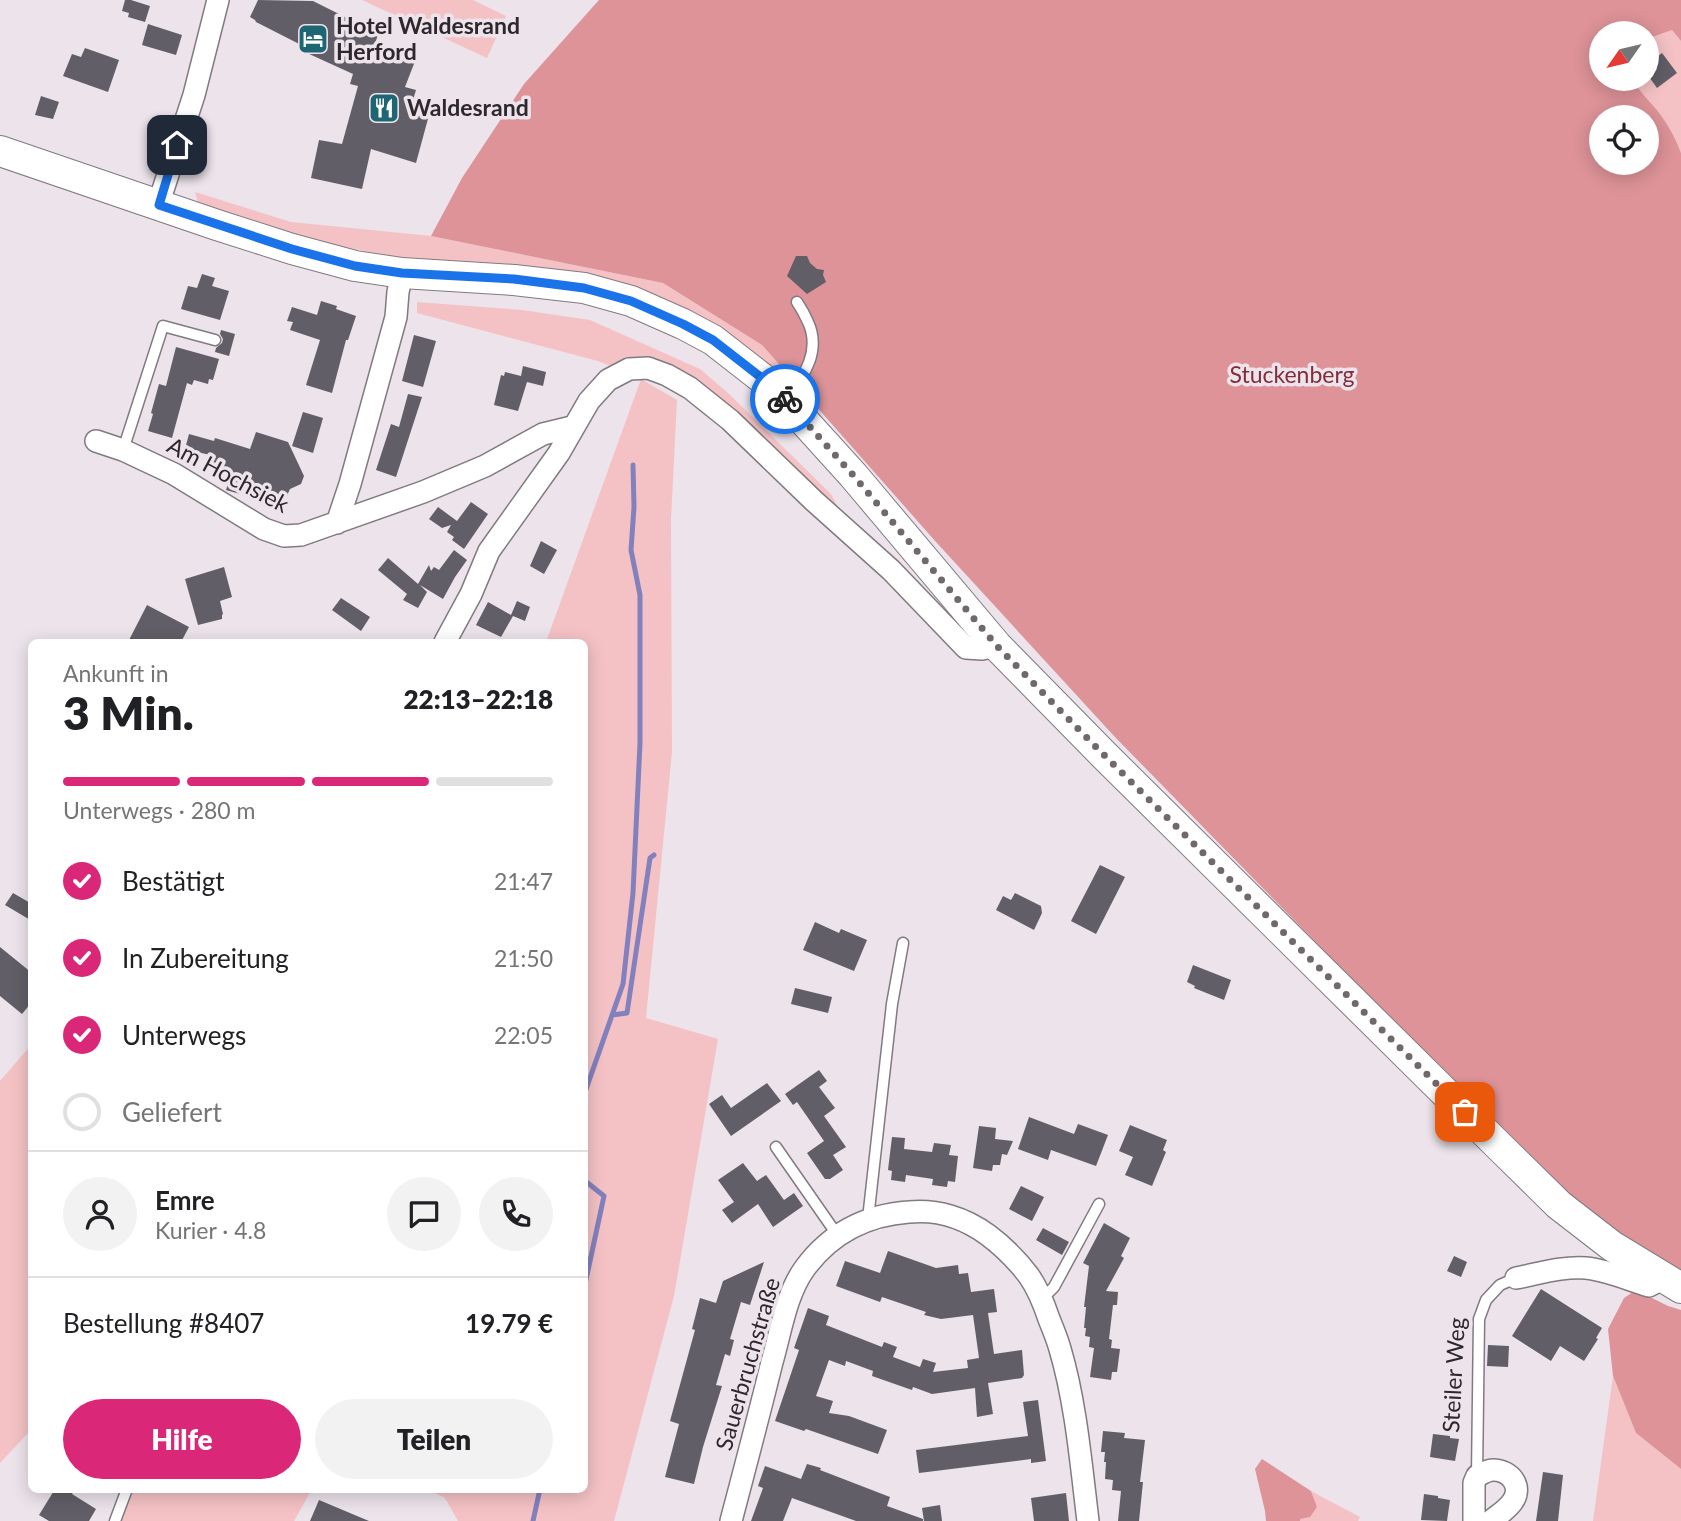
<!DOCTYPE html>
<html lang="de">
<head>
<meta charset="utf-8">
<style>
  :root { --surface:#fff; --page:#f2f2f2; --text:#202124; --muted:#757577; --line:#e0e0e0; --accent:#db2777 }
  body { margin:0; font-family:Lato,sans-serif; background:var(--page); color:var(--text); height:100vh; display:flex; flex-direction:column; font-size:26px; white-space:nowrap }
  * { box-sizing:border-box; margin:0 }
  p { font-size:23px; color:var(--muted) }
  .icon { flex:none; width:38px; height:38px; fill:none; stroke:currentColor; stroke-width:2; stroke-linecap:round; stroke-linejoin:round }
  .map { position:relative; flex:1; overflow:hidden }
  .panel { position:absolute; left:28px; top:639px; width:560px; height:854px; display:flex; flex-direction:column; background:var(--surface); border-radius:10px; box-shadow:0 4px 18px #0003 }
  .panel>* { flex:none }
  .needle { width:46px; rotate:236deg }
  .tools { position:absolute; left:1589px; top:21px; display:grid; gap:14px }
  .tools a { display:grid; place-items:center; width:70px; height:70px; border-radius:50%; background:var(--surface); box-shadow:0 4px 18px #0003; font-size:35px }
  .pin { position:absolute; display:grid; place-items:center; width:60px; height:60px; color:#fff; margin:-30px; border-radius:14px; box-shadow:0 4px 10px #0006 }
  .courier { position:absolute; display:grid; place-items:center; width:70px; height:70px; margin:-35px; border:5px solid #1a73e8; border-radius:50%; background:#fff; color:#222; box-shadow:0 2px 9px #0007 }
  .overview em { font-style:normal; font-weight:800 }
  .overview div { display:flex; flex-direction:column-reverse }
  .overview { display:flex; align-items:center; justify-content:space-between; height:119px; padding:0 35px }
  h1 { font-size:46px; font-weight:800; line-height:52px }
  .bar { display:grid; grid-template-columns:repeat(4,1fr); gap:10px 7px; align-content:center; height:84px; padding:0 35px }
  .bar i { height:9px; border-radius:5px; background:var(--line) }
  .bar .active { background:var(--accent) }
  .bar p { grid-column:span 4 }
  .line { display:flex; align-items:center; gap:18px; padding:0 35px; border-top:2px solid var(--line) }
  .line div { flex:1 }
  .round { display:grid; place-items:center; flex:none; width:74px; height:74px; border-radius:37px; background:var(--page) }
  ol { padding:0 35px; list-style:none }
  li { display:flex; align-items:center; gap:21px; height:77px }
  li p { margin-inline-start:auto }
  li .icon { padding:7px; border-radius:50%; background:var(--accent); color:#fff; stroke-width:4 }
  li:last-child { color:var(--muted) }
  li i { width:38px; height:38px; border:4px solid var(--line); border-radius:50% }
  .action { display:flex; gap:14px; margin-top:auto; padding:14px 35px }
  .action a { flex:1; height:80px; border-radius:42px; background:var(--accent); color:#fff; font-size:28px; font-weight:800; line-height:80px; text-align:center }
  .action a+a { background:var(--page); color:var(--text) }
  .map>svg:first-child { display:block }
</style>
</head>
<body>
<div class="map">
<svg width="1681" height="1521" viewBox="0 0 1681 1521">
  <rect width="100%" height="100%" fill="#ece3eb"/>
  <path fill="#f4c2c5" d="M362 0H473L506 16 487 58Z
    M1672 30 1681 41V153C1676 139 1669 126 1660 114 1651 102 1639 92 1633 79H1647V39Z
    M195 192 291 222 431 236 663 283 762 345 810 400 741 345 648 296 410 260 305 239 198 202Z
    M417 302 522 310 590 320 700 369 728 393 831 494 844 519 696 383 615 368 598 361 417 313Z
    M641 379 677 400 671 519 672 752 646 1018 718 1039 674 1296 614 1521H458L445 1498 426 1489H584V642H546Z
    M31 1045V1430L0 1463V1081Z
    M1613 1376 1636 1433 1681 1469V1521H1593Z
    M132 1489H312L294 1521H121Z
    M1311 1491 1360 1517 1358 1521H1300V1519L1317 1507Z"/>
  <path fill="#dd9398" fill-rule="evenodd" d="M599 0H1681V41L1672 30 1647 39V33H1601V79H1633C1639 92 1651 102 1660 114 1669 126 1676 139 1681 153V1273L1657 1262 1562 1194 1114 736 936 542 762 345 663 283 431 236 462 178 524 84ZM1601 117H1647V163H1601Z
    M1636 1290 1668 1306 1681 1310V1469L1636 1433 1613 1376 1608 1329 1624 1298Z
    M1262 1459 1311 1491 1317 1507 1310 1517 1300 1519V1521H1266L1265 1511 1255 1469Z"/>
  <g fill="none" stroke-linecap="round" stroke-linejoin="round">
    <path stroke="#8281be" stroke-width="5" d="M612 1015 627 1013 650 858 654 855
      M584 1095 623 984 633 893 640 743V595L631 550 634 507 633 465
      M584 1180 604 1196 584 1289
      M533 1521 540 1489"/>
  </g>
  <path fill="#625e67" d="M125 0H131L150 6 145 22 128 17 129 13 122 11Z
    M258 0 313 1 359 24 360 22 380 30 375 43 417 56 405 87 416 90 410 110 429 115 416 163 371 149 362 189 311 178 319 140 342 144 358 86 350 84 353 74 307 53 309 49 256 22 255 20 250 17Z
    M148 24 182 35 176 55 142 45Z
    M85 48 119 60 108 92 63 76 72 54 81 57Z
    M1662 53 1677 73 1657 88 1647 74V65Z
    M41 96 59 102 53 119 35 115Z
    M796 256H807L810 263 817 269 824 270 823 275 826 282 807 294 787 276Z
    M202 274 215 278 212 286 229 291 220 320 181 309 188 286 197 288Z
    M321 301 337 306 336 309 356 316 348 340H346L332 393 306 385 320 340 290 330 293 322 287 321 292 307 317 315Z
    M221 330 235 334 229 356 215 352 216 348 222 343 223 339 220 334Z
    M414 335 436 341 423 387 402 381Z
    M176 347 219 359 213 380 209 379 208 384 194 380 192 385 187 383 172 438 148 431 153 414 151 413 159 384 166 386Z
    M523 366 546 372 543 386 527 382 518 411 494 405 501 375 504 376 505 372 521 376Z
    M408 394 422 397 396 477 376 470 391 424 399 427Z
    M303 412 323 418 313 453 292 446Z
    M256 432 288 442 304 476 301 484 290 489 284 502 242 489 240 494 226 490 231 475 207 465 210 455 185 449 189 434 214 441 215 438 250 449Z
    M471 502 488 514 464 549 452 540 454 537 447 532 451 525 442 528 429 519 438 507 457 521Z
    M541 541 557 550 544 574 530 566Z
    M454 550 467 560 455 577 443 599 420 585 427 592 418 608 403 600 407 594 378 570 388 558 418 584 429 565 431 571 434 567 439 570Z
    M224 567 232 597 220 601 223 614 222 615V619L198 625 185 579Z
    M341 598 370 617 361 631 332 610Z
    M517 601 530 607 525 621 513 616 501 637 476 625 488 602 511 615Z
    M147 605 189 627 181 642H128Z
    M1100 865 1125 877 1096 934 1071 921Z
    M13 893 32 904V921L5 905Z
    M1015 893 1041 906 1042 913 1034 930 996 910 1003 896 1011 900Z
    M815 922 839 933 841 929 867 940 854 971 803 950Z
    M0 947 32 973V1002L22 1014 0 996Z
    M1193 965 1231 980 1224 1000 1194 988 1195 986 1187 982Z
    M795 988 832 997 828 1013 791 1004Z
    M819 1070 827 1081 819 1087 835 1108 824 1116 846 1147 833 1155 843 1170 830 1179H825L807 1153 824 1141 797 1102 793 1105 785 1094Z
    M767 1083 781 1101 731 1136 709 1104 722 1095 731 1108Z
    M1029 1117 1074 1134 1078 1124 1108 1135 1096 1166 1051 1150 1048 1160 1018 1149Z
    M1130 1125 1167 1140 1163 1150 1166 1152 1152 1186 1125 1175 1133 1157 1119 1151Z
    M979 1126 996 1128 995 1139 1013 1141 1007 1155 1002 1154 1000 1165H993L992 1171 973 1168Z
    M892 1137 905 1138 904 1149 932 1152 934 1143 951 1145 949 1155 958 1156 955 1182 948 1181 947 1187 932 1185 933 1179 906 1175 905 1182 891 1180 892 1171 888 1170Z
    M743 1163 757 1181 766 1175 784 1200 794 1193 803 1206 773 1227 758 1204 732 1223 722 1210 734 1202 718 1180Z
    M1021 1186 1044 1197 1032 1221 1009 1209Z
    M1104 1223 1130 1238 1121 1256 1124 1258 1106 1291 1118 1292 1117 1305H1113L1109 1339 1112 1340 1111 1348 1120 1349 1117 1372H1112L1111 1380 1090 1377 1094 1348 1089 1347 1090 1337 1085 1336 1086 1328H1084L1086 1307H1084L1089 1266 1083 1263Z
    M1043 1228 1069 1242 1062 1255 1036 1240Z
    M888 1251 936 1268 958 1265 959 1274 968 1273 971 1292 994 1289 997 1312 988 1313 994 1354 1022 1350 1024 1375 1022 1378 988 1383 993 1414 977 1417 975 1388 932 1394 913 1387 912 1390 872 1376 873 1371 846 1361 845 1366 829 1360 816 1396 833 1401 829 1413 849 1416 887 1430 878 1454 806 1429 804 1431 775 1421 799 1350 794 1348 808 1308 829 1316 826 1325 882 1347 884 1342 897 1347 893 1357 920 1367 923 1359 936 1363 933 1372 968 1368 967 1360 979 1358 973 1315 941 1319 924 1315 926 1312 882 1297 880 1302 836 1286 845 1261 880 1273Z
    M1454 1256 1467 1262 1461 1277 1447 1271Z
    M764 1262 750 1305 741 1302 730 1339 734 1340 730 1356 725 1354 716 1385 722 1386 703 1447 694 1484 665 1477 679 1424 670 1421 695 1330 692 1329 700 1298 716 1303 723 1281Z
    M1541 1289 1602 1328 1596 1338 1598 1339 1584 1361 1560 1346 1551 1361 1512 1336Z
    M1488 1345 1509 1346 1508 1367 1487 1366Z
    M1038 1400 1046 1461 1031 1463V1459L919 1473 916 1450 1028 1436 1023 1402Z
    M1103 1431 1125 1433 1124 1438 1145 1440 1140 1482H1143L1139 1521H1118L1121 1491 1112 1490 1113 1480 1105 1479 1106 1462H1104L1105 1452H1101Z
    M1433 1434 1450 1436V1438L1459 1439 1455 1461 1430 1457Z
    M807 1464 821 1468 820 1470 890 1497 887 1506 923 1519V1521H856L792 1498 783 1521H751L763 1488 758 1486 765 1466 801 1479Z
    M1543 1472 1563 1475 1558 1521H1536Z
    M55 1489H75L72 1494 96 1509 89 1521H49L39 1515Z
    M1066 1493 1069 1521H1034L1031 1498Z
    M1424 1494 1438 1496V1498L1450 1500 1447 1521 1421 1520Z
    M319 1500 369 1521H310Z
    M940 1505 942 1521H924L922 1508Z"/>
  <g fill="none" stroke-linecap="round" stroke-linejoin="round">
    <g stroke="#827a81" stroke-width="13">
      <path id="lane" d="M787 397C805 376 821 350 808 322 805 315 801 308 797 302
        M123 450 163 326 215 340
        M776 1147 838 1236
        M868 1219 892 1004 903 943
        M1042 1299 1054 1287 1099 1204
        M1477 1476 1479 1319 1486 1300 1500 1285 1516 1278
        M115 1521 127 1489"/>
    </g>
    <g stroke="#827a81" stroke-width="24">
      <path id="street" d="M158 205 194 95 218 0
        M96 441 123 450 174 474 264 529 284 536 301 535 423 492 485 466 543 434 572 427
        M337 523 350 484 396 317 398 292 402 273
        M445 642 471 594 489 551 559 453 589 401 608 380 629 369 648 368 667 375 690 388 730 420 814 501 891 570 966 648 982 649 997 646
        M1516 1278C1538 1274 1563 1266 1586 1268 1607 1270 1629 1280 1649 1286L1664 1278
        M731 1521C745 1468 759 1415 772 1362 781 1331 786 1294 805 1268 831 1233 866 1215 909 1212 937 1209 965 1218 988 1235 1004 1247 1017 1260 1029 1276 1038 1289 1044 1304 1049 1319 1053 1329 1057 1338 1060 1349 1076 1403 1081 1464 1088 1521
        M1474 1521V1483L1477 1476C1482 1474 1487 1470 1493 1470 1510 1470 1523 1486 1513 1501 1508 1509 1498 1515 1491 1521"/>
    </g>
    <g stroke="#827a81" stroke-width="32">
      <path id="secondary" d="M0 151 217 225 292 249 355 266 402 273 514 280 584 288 631 301 683 324 713 340 763 379 785 400 853 475 997 646 1104 755 1502 1149 1559 1205 1612 1246 1681 1288"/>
    </g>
    <use href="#lane" stroke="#fff" stroke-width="10"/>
    <use href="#street" stroke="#fff" stroke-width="21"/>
    <use href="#secondary" stroke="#fff" stroke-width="30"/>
  </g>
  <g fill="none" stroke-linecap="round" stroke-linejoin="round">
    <path stroke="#6f696e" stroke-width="7" stroke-dasharray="0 12.6" d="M785 399 853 475 997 646 1104 755 1465 1112"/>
    <path stroke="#1a73e8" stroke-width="9" d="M177 145 159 205 292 249 355 266 402 273 514 279 584 288 631 301 683 324 713 340 763 379 785 399"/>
  </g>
  <defs>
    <g id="hotel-square" transform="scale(1.575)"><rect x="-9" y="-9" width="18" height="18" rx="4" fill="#1f6675" stroke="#ece3eb"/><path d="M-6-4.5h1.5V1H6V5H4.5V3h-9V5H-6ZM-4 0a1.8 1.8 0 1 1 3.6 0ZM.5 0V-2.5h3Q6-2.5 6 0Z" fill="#fff"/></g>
    <g id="restaurant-square" transform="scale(1.575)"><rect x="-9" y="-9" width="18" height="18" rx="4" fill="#1f6675" stroke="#ece3eb"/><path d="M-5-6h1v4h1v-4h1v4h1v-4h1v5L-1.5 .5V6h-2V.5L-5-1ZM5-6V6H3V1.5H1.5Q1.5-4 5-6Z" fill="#fff"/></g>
  </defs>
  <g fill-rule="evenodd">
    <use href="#hotel-square" x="313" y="39"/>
    <use href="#restaurant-square" x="384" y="108"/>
  </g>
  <g text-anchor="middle" stroke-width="7" stroke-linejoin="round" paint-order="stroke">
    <g font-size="23" font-weight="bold" fill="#2c282b" stroke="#ece3eb" text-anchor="start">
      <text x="336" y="34">Hotel Waldesrand<tspan x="336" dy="26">Herford</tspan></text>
      <text x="407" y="116">Waldesrand</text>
    </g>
    <g font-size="23" fill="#842c3a" stroke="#ece3eb">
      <text x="1292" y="383">Stuckenberg</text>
    </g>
    <g font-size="23" fill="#2c282b" stroke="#ece3eb">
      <text transform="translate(228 475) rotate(28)" y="8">Am Hochsiek</text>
      <text transform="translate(748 1364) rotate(-74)" y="8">Sauerbruchstraße</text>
      <text transform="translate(1454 1375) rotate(-87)" y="8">Steiler Weg</text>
    </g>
  </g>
</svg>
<div class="tools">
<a><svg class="needle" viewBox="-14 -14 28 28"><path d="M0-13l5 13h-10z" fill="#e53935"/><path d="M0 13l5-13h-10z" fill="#757577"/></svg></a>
<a><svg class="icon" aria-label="locate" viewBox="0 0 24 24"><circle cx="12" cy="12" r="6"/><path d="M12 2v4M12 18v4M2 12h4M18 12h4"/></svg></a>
</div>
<div class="pin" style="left:1465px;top:1112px;background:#ea580c"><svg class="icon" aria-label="bag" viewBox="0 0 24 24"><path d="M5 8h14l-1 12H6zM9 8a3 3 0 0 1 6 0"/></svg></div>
<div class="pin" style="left:177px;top:145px;background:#1f2937"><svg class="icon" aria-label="home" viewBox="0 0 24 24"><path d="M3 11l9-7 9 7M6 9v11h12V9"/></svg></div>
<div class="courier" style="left:785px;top:399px"><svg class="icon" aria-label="bike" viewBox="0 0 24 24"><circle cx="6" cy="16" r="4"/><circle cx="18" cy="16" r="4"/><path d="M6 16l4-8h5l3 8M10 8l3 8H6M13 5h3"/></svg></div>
<section class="panel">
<div class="overview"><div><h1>3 Min.</h1><p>Ankunft in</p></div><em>22:13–22:18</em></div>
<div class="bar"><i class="active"></i><i class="active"></i><i class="active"></i><i></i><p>Unterwegs · 280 m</p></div>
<ol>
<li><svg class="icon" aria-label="check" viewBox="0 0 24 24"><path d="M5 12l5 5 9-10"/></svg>Bestätigt<p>21:47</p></li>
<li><svg class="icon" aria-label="check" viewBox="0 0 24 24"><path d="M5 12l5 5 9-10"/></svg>In Zubereitung<p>21:50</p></li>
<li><svg class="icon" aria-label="check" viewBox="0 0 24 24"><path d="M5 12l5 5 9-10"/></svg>Unterwegs<p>22:05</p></li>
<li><i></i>Geliefert</li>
</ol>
<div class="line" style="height:126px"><a class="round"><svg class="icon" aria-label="person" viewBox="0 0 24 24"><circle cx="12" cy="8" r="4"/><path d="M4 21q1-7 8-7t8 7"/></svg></a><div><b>Emre</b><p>Kurier · 4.8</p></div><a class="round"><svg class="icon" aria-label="chat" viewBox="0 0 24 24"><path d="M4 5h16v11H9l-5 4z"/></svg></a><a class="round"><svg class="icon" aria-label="phone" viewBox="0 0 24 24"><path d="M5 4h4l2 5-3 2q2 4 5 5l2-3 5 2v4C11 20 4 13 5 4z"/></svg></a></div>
<div class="line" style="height:91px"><div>Bestellung #8407</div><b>19.79 €</b></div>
<div class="action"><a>Hilfe</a><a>Teilen</a></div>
</section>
</div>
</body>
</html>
